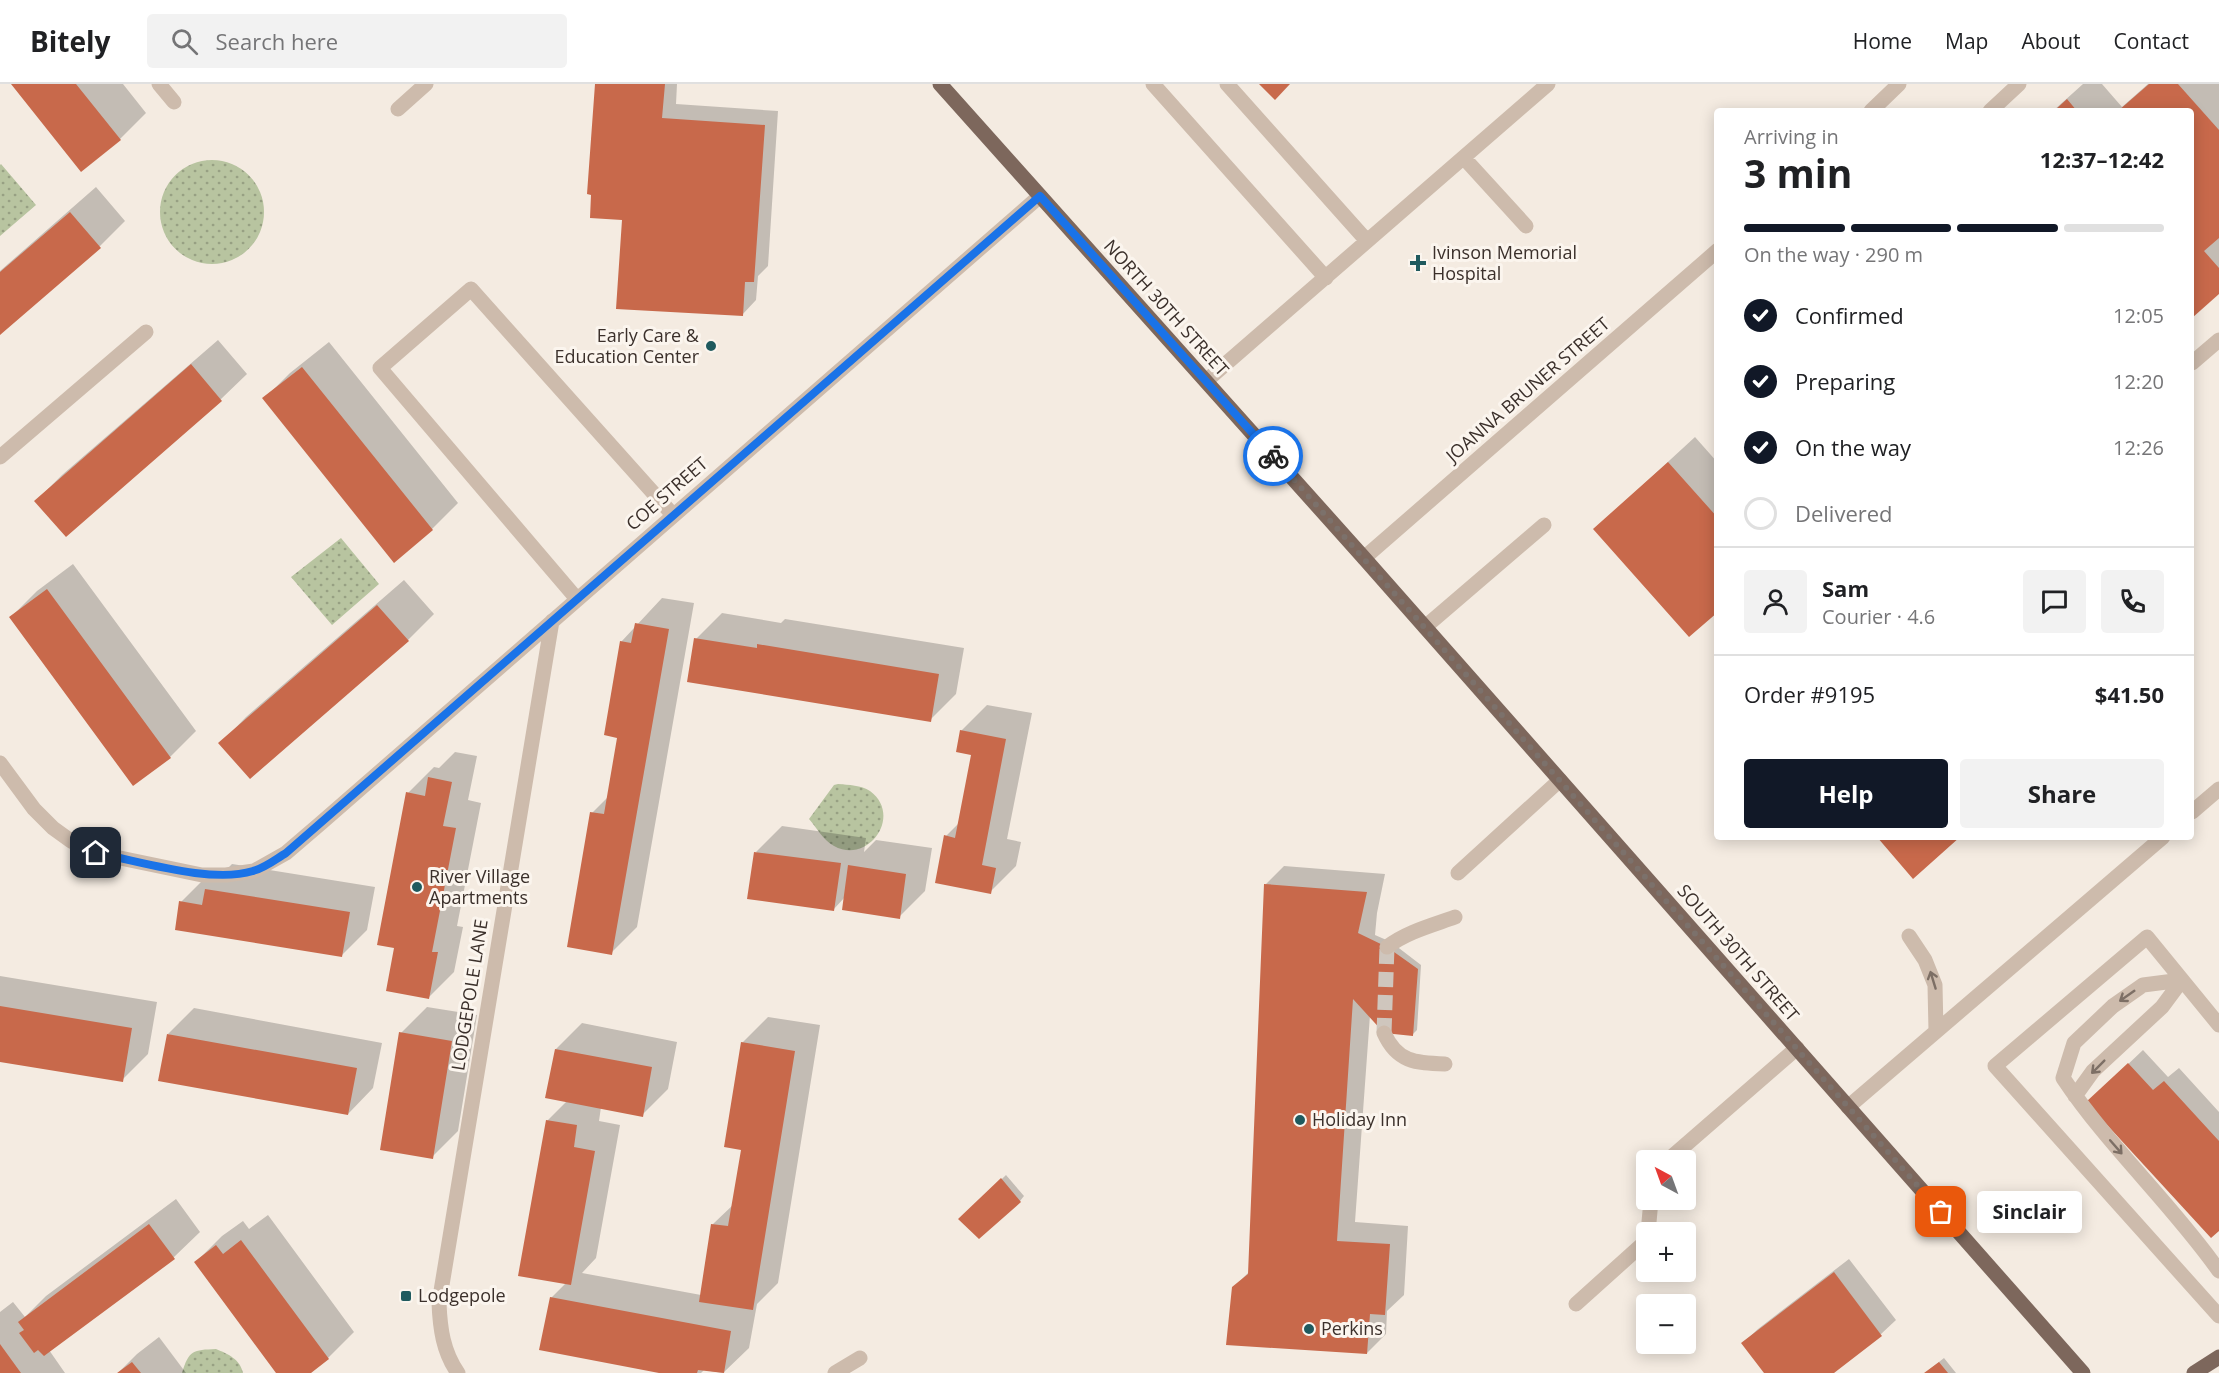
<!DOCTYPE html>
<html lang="en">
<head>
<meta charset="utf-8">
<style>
  :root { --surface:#fff; --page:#f2f2f2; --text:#202124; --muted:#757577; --line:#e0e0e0; --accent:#111827 }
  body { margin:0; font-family:"Open Sans",sans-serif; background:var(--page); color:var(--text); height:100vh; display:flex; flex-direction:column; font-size:22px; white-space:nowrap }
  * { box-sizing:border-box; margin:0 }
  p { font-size:20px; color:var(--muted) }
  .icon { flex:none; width:33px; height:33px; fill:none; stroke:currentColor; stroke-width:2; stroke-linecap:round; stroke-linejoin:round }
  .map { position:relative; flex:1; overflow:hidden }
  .details { position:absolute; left:1714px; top:24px; width:480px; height:732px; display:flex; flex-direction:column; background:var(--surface); border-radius:6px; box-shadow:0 3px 15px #0003 }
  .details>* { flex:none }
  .needle { width:39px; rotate:319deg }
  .fabs { position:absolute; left:1636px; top:1066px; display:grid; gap:12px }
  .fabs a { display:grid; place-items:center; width:60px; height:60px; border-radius:6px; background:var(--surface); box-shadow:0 3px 15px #0003; font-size:30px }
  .pin { position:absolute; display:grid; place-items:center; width:51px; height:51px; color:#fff; margin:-26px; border-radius:12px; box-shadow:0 3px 9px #0006 }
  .courier { position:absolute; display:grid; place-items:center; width:60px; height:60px; margin:-30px; border:4px solid #1a73e8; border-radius:50%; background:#fff; color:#222; box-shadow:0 2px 8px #0007 }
  .bubble { position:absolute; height:42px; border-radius:6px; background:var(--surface); box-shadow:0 3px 15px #0003; font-size:20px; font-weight:700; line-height:42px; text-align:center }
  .headline em { font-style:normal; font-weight:700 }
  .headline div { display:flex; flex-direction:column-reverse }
  .headline { display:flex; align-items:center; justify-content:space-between; height:102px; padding:0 30px }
  h1 { font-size:39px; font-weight:700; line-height:45px }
  .bar { display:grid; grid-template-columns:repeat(4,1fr); gap:9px 6px; align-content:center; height:72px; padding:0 30px }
  .bar i { height:8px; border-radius:4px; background:var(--line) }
  .bar .current { background:var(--accent) }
  .bar p { grid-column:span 4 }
  .line { display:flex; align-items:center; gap:15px; padding:0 30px; border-top:2px solid var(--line) }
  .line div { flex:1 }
  .round { display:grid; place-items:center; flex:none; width:63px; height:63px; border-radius:6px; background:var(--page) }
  ol { padding:0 30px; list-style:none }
  li { display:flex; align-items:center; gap:18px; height:66px }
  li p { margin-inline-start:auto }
  li .icon { padding:6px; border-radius:50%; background:var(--accent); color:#fff; stroke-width:4 }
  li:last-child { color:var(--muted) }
  li i { width:33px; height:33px; border:3px solid var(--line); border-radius:50% }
  .cta { display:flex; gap:12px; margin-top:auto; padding:12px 30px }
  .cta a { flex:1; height:69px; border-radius:6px; background:var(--accent); color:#fff; font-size:24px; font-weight:700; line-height:69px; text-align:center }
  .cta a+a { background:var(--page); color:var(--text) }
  header { display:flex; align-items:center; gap:36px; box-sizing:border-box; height:84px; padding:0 30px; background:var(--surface); border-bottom:2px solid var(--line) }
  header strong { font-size:28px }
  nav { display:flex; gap:33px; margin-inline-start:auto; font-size:21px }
  .search { width:420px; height:54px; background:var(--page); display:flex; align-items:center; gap:15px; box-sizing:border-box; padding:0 21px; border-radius:6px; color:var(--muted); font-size:22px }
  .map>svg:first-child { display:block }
</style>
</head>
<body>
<header>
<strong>Bitely</strong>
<div class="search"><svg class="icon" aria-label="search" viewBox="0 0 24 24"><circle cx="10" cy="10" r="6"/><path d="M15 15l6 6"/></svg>Search here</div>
<nav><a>Home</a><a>Map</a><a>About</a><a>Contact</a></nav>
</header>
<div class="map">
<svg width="2219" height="1289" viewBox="0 0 2219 1289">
  <defs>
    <pattern id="park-dots" width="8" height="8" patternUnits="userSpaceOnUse" patternTransform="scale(1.5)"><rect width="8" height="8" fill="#b8c4a0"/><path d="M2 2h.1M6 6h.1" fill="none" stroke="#97a083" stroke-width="1.8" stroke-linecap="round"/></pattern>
  </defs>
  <rect width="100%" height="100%" fill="#f4ebe1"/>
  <path fill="url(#park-dots)" d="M160 128a52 52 0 1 1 104 0a52 52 0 1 1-104 0Z
    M1 80 36 121 0 152V81Z
    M341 454 379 500 332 541 291 493Z
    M838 700C849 701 861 701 870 707 903 731 869 781 834 762 823 756 817 744 809 735L834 701Z
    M216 1265C228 1270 240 1275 243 1289H182C189 1266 193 1266 216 1265Z"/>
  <path fill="#0003" d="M13 0H123L146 29 120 55 81 86Z
    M596 0H677L676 20 778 27 768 182 758 192 756 216 742 231 624 135Z
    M2083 0H2102L2122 23 2148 0H2219V208L2192 232V27H2053Z
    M96 103 125 137 100 162 0 249V187Z
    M218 256 247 290 221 315 66 451 36 417 62 391Z
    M329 258 458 419 432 445 394 477 264 315 290 289Z
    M1695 353 1718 379V526L1595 445Z
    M73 480 196 647 170 673 134 700 11 533 37 507Z
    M404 496 434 530 408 556 221 659 246 633Z
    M662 514 694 519 637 843 611 869 592 729 609 712 619 652 621 558Z
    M722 529 781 539 785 535 964 564 956 610 930 636 696 555Z
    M987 621 1032 629 1007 755 1021 758 1016 782 990 808 946 752 960 738 973 670 961 647Z
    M455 668 477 672 468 716 481 719 457 842 463 843 454 888 428 914 396 863 408 709 434 683 439 684Z
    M782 742 866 754 864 768 876 756 932 764 925 807 899 833 845 813 833 826 756 768Z
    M232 780 375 803 367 846 341 872 181 818 207 792 218 794Z
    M1284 782 1385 790 1377 829 1375 851 1391 858 1421 881 1417 946 1413 950 1370 931 1355 1138 1408 1142 1404 1211 1387 1227 1386 1250 1367 1269 1233 1204 1250 1187 1266 800Z
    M0 892 157 918 148 970 122 996 0 976Z
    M427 923 477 931 458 1047 432 1073 401 949Z
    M194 924 382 959 373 1004 348 1030 168 950Z
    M768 933 820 941 778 1199 757 1220 749 1264 723 1289 704 1286 701 1289H667L551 1214 566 1199 547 1037 567 1017 556 965 582 939 677 958 668 1005 642 1031 601 1023 599 1037 620 1041 596 1174 582 1189 701 1211 713 1140 734 1120 743 1065 742 959Z
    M2143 966 2168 993 2179 984 2219 1028V1145L2103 1004Z
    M1006 1091 1024 1112 1020 1117 961 1135Z
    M176 1115 200 1148 174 1173 49 1266 65 1289H0V1228L13 1218 25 1233 46 1212Z
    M268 1131 354 1248 328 1274 308 1289H278L196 1178 222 1152 243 1137 249 1145Z
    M1849 1175 1896 1236 1881 1250 1831 1289H1766L1743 1259 1758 1245Z
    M159 1253 186 1289H118L137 1270Z
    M1944 1274 1956 1289H1925Z"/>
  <path fill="#c8694b" d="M11 0H76L121 56 81 88Z
    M595 0H665L662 34 765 41 754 198H745L743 232 616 225 622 136 590 134 591 111 587 110Z
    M1259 0H1290L1275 16Z
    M2149 0H2178L2219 46V154L2204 167 2219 184V210L2192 234V27H2118Z
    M2067 15 2077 27H2054Z
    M70 128 101 164 0 251V188Z
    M191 280 222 317 66 453 34 417Z
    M302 283 433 446 394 479 262 314Z
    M1668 378 1718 434V528L1689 553 1593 445Z
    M47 505 171 674 133 702 9 533Z
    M377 521 409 557 250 695 218 659Z
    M635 539 669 545 612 871 567 863 590 728 604 730 617 654 604 651 620 557 631 559Z
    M694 554 757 564V560L939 590 931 638 687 598Z
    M960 646 1006 655 982 781 996 784 991 810 935 799 944 751 955 754 971 671 956 668Z
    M428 693 452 698 443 742 456 744 432 868H438L429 915 386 907 394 864 377 861 406 708 425 712Z
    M1877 753H1960L1913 795Z
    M754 768 841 779 834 827 747 815Z
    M848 781 906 790 900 835 842 826Z
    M1264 800 1367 808 1358 849 1387 863 1418 885 1413 952 1384 949 1353 915 1337 1157 1390 1160 1385 1231 1370 1230 1367 1270 1226 1261 1232 1203 1248 1190Z
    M205 805 350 828 342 873 175 846 179 817 202 821Z
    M0 922 132 944 123 998 0 978Z
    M399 948 452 957 433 1075 380 1066Z
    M167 950 357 984 348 1031 158 997Z
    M741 958 795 967 753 1226 699 1218 711 1140 728 1142 741 1066 724 1063Z
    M555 965 652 983 643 1033 545 1014Z
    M2128 979 2153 1006 2164 997 2219 1057V1147L2211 1154 2086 1018Z
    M546 1036 577 1041 574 1063 595 1067 571 1201 518 1192Z
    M1001 1094 1021 1118 979 1155 958 1135Z
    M149 1140 175 1175 44 1272 38 1266 34 1269 19 1249 24 1246 18 1238Z
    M241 1156 329 1275 311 1289H276L194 1178 216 1161 223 1170Z
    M1834 1188 1882 1252 1834 1289H1764L1741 1259Z
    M550 1213 731 1247 724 1289 698 1286 697 1289H659L539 1266Z
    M0 1260 21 1289H0Z
    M132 1278 141 1289H117Z
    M1939 1278 1948 1289H1924Z"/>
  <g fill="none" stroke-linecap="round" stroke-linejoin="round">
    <path stroke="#cfc6bd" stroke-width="15" stroke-dasharray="15 8" stroke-linecap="butt" d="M1384 949 1387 863"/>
    <path stroke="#cdbbac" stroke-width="15" d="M159 0 174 18
      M1153 0 1326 194
      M1227 0 1367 157
      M398 25 426 0
      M1871 27 1899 0
      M1990 27 2019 0
      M1464 74 1526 142
      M2192 279 2219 256
      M1206 297 1548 0
      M0 373 146 248
      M1364 474 1718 166
      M577 515 380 284 471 205 673 431
      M1425 543 1544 441
      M0 679 34 725 53 744 71 757 96 769 202 791H226L254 787 286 769 321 739 1040 112
      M2192 728 2219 705
      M1458 789 1560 696
      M1909 852 1925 876 1935 901 1936 947
      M1387 863C1406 848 1433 841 1455 833
      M2182 896 2143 901 2113 922 2074 959 2063 994C2109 1063 2171 1119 2219 1187
      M2219 941 2147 853 1995 982 2219 1232
      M1384 949C1397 978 1415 979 1445 980
      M2075 1012 2093 987 2162 923 2182 896
      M1848 1023 2163 753
      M1667 1077 1797 964
      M1648 1149 1651 1116
      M1576 1220 1646 1157 1647 1153
      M458 1289C443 1268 440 1244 439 1219L552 537
      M835 1289 860 1274"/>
    <path stroke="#7d675c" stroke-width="15" d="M940 0 1364 474 2083 1289
      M2194 1289 2219 1273"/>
  </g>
  <defs><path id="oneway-shaft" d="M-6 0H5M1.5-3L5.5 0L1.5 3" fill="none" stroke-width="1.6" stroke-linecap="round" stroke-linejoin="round" transform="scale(1.5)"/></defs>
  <g stroke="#7d6f65">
    <use href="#oneway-shaft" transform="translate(1933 896) rotate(-107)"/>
    <use href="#oneway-shaft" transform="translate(2127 912) rotate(145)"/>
    <use href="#oneway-shaft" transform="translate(2098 983) rotate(135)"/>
    <use href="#oneway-shaft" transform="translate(2116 1063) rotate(49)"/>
  </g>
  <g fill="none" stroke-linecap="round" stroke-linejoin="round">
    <path stroke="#7c716b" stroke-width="6" stroke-dasharray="0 10.8" d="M1273 372 1941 1128"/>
    <path stroke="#1a73e8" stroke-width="8" d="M96 769C140 777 211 800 253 787 265 784 276 775 286 769L1040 112 1273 372"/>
  </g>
  <g fill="#1f5a5e" stroke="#fbf5ee" stroke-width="2">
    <path d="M1415 170h6v6h6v6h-6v6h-6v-6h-6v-6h6z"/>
    <circle cx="711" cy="262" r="6"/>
    <circle cx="417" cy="803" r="6"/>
    <circle cx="1300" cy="1036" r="6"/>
    <rect x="400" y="1206" width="12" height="12" rx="3"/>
    <circle cx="1309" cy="1245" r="6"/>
  </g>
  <g text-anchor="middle" stroke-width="6" stroke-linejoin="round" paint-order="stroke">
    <g font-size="18" fill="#3b302b" stroke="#fbf5ee" text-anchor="start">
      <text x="1432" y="175">Ivinson Memorial<tspan x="1432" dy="21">Hospital</tspan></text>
      <text x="699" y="258" text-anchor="end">Early Care &amp;<tspan x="699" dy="21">Education Center</tspan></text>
      <text x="429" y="799">River Village<tspan x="429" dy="21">Apartments</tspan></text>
      <text x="1312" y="1042">Holiday Inn</text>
      <text x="418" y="1218">Lodgepole</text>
      <text x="1321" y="1251">Perkins</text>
    </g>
    <g font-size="18" fill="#3b302b" stroke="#fbf5ee">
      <text transform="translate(1166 224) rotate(48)" y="6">NORTH 30TH STREET</text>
      <text transform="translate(1528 306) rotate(-41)" y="6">JOANNA BRUNER STREET</text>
      <text transform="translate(667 410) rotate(-41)" y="6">COE STREET</text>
      <text transform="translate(1738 869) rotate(49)" y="6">SOUTH 30TH STREET</text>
      <text transform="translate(470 911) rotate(-81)" y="6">LODGEPOLE LANE</text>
    </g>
  </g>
</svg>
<div class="fabs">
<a><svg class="needle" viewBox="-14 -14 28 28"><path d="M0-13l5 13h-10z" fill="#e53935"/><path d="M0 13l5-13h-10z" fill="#757577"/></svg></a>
<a>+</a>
<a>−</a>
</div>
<div class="pin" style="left:1941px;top:1128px;background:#ea580c"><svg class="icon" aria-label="bag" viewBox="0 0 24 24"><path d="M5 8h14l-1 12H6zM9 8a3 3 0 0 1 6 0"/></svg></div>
<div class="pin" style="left:96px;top:769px;background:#1f2937"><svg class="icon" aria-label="home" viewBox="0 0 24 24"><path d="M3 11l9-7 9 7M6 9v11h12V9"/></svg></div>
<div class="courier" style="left:1273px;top:372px"><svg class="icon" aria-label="bike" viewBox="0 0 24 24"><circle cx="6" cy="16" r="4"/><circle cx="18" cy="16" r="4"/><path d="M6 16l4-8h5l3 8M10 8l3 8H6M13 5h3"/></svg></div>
<div class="bubble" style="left:1977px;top:1107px;width:105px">Sinclair</div>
<section class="details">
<div class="headline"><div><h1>3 min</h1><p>Arriving in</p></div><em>12:37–12:42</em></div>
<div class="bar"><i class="current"></i><i class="current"></i><i class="current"></i><i></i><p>On the way · 290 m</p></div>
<ol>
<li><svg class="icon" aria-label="check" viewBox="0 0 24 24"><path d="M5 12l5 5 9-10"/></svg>Confirmed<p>12:05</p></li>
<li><svg class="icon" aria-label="check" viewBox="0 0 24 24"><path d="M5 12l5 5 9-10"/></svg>Preparing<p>12:20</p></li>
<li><svg class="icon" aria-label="check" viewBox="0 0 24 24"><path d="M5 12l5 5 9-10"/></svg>On the way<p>12:26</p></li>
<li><i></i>Delivered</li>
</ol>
<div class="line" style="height:108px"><a class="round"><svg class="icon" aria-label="person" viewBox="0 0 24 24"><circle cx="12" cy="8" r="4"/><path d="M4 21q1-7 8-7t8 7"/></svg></a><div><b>Sam</b><p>Courier · 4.6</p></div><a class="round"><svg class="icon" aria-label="chat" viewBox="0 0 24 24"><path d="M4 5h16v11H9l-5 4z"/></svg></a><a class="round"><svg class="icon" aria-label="phone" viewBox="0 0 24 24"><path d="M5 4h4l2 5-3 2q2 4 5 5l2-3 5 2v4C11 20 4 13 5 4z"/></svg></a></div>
<div class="line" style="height:78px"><div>Order #9195</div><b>$41.50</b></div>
<div class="cta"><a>Help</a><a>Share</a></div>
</section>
</div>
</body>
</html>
